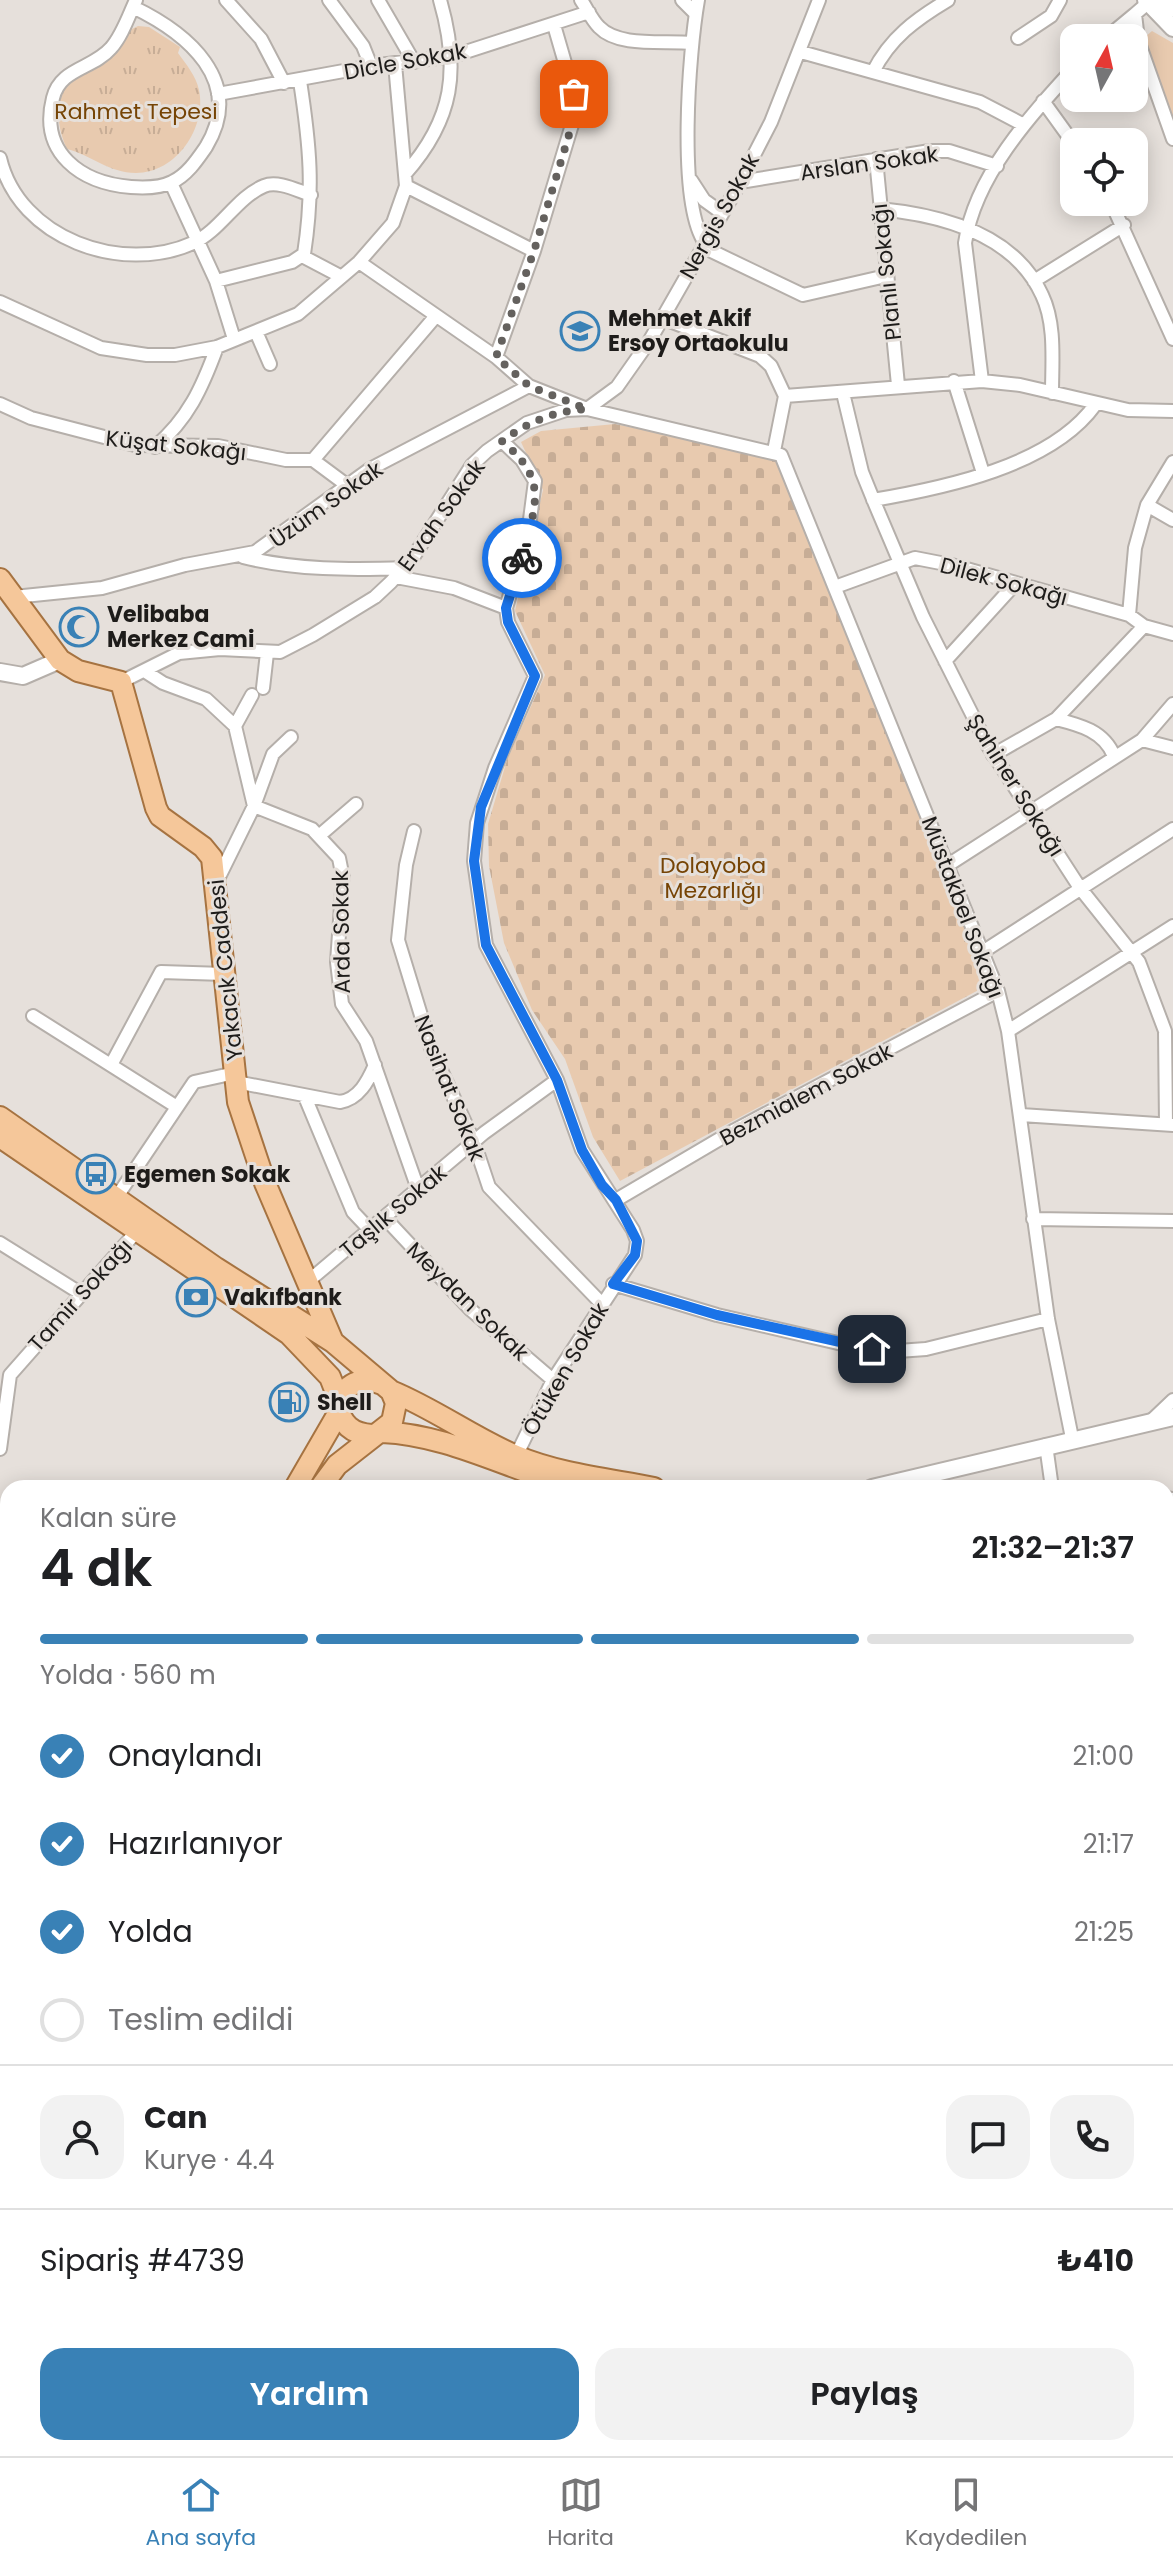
<!DOCTYPE html>
<html lang="tr">
<head>
<meta charset="utf-8">
<style>
  :root { --surface:#fff; --page:#f2f2f2; --text:#202124; --muted:#757577; --line:#e0e0e0; --accent:#3981b6 }
  body { margin:0; font-family:Poppins,sans-serif; background:var(--page); color:var(--text); height:100vh; display:flex; flex-direction:column; font-size:30px; white-space:nowrap }
  * { box-sizing:border-box; margin:0 }
  p { font-size:26px; color:var(--muted) }
  .icon { flex:none; width:44px; height:44px; fill:none; stroke:currentColor; stroke-width:2; stroke-linecap:round; stroke-linejoin:round }
  .map { position:relative; flex:1; overflow:hidden }
  .details { position:absolute; left:0px; top:1480px; width:1174px; height:976px; display:flex; flex-direction:column; background:var(--surface); border-radius:24px 24px 0 0; box-shadow:0 4px 20px #0003 }
  .details>* { flex:none }
  .needle { width:52px; rotate:8deg }
  .controls { position:absolute; left:1060px; top:24px; display:grid; gap:16px }
  .controls a { display:grid; place-items:center; width:88px; height:88px; border-radius:16px; background:var(--surface); box-shadow:0 4px 20px #0003; font-size:40px }
  .pin { position:absolute; display:grid; place-items:center; width:68px; height:68px; color:#fff; margin:-34px; border-radius:16px; box-shadow:0 4px 12px #0006 }
  .courier { position:absolute; display:grid; place-items:center; width:80px; height:80px; margin:-40px; border:6px solid #1a73e8; border-radius:50%; background:#fff; color:#222; box-shadow:0 2px 10px #0007 }
  .overview em { font-style:normal; font-weight:600 }
  .overview div { display:flex; flex-direction:column-reverse }
  .overview { display:flex; align-items:center; justify-content:space-between; height:136px; padding:0 40px }
  h1 { font-size:52px; font-weight:600; line-height:60px }
  .bar { display:grid; grid-template-columns:repeat(4,1fr); gap:12px 8px; align-content:center; height:96px; padding:0 40px }
  .bar i { height:10px; border-radius:6px; background:var(--line) }
  .bar .on { background:var(--accent) }
  .bar p { grid-column:span 4 }
  .line { display:flex; align-items:center; gap:20px; padding:0 40px; border-top:2px solid var(--line) }
  .line div { flex:1 }
  .round { display:grid; place-items:center; flex:none; width:84px; height:84px; border-radius:24px; background:var(--page) }
  ol { padding:0 40px; list-style:none }
  li { display:flex; align-items:center; gap:24px; height:88px }
  li p { margin-inline-start:auto }
  li .icon { padding:8px; border-radius:50%; background:var(--accent); color:#fff; stroke-width:4 }
  li:last-child { color:var(--muted) }
  li i { width:44px; height:44px; border:4px solid var(--line); border-radius:50% }
  .cta { display:flex; gap:16px; margin-top:auto; padding:16px 40px }
  .cta a { flex:1; height:92px; border-radius:24px; background:var(--accent); color:#fff; font-size:32px; font-weight:600; line-height:92px; text-align:center }
  .cta a+a { background:var(--page); color:var(--text) }
  .dock { display:flex; justify-content:space-around; align-items:center; height:112px; border-top:2px solid var(--line); background:var(--surface); font-size:22px; color:var(--muted) }
  .dock a { display:grid; justify-items:center; gap:4px }
  .dock .on { color:var(--accent) }
  .map>svg:first-child { display:block }
</style>
</head>
<body>
<div class="map">
<svg width="1173" height="2456" viewBox="0 0 1173 2456">
  <defs>
    <pattern id="cemetery-stones" width="16" height="16" patternUnits="userSpaceOnUse" patternTransform="scale(2)"><rect width="16" height="16" fill="#e8caaf"/><path d="M2 7V4a2 2 0 0 1 4 0v3zM10 15v-3a2 2 0 0 1 4 0v3z" fill="#c7ad96"/></pattern>
    <pattern id="park-tufts" width="24" height="20" patternUnits="userSpaceOnUse" patternTransform="scale(2)"><rect width="24" height="20" fill="#e8caaf"/><path d="M3 7l-1-3M5 7V3M7 7l1-3M15 17l-1-3M17 17v-4M19 17l1-3" fill="none" stroke="#c7ad96"/></pattern>
  </defs>
  <rect width="100%" height="100%" fill="#e6e0db"/>
  <path fill="#e8caaf" d="M1152 31 1173 43V120L1146 43 1145 37Z
    M275 2448H487L490 2456H277Z"/>
  <path fill="url(#cemetery-stones)" d="M615 424 776 458 962 911 988 985 620 1181 593 1137 565 1059 532 1010 504 943 489 866 488 824 507 760 545 675 515 611 543 490 521 442 541 431Z"/>
  <path fill="url(#park-tufts)" d="M138 26 149 27 180 47 178 53C186 64 196 76 199 90 207 128 176 173 136 173 109 173 91 155 67 149 40 86 84 68 126 32Z"/>
  <g fill="none" stroke-linecap="round" stroke-linejoin="round">
    <g stroke="#b5afaa" stroke-width="16">
      <path id="minor" d="M226 0 261 39 284 83
        M329 0 363 46 371 66
        M378 0 414 62
        M581 0C587 9 592 20 599 27 619 48 665 40 692 43
        M682 0 695 13
        M698 0C689 51 677 203 705 243
        M1149 2 1135 14 1138 40 1173 139
        M133 7C187 33 246 81 206 147 197 160 187 175 172 182 160 188 144 188 131 187 81 183 39 153 53 98 60 68 93 69 111 48 122 36 129 15 136 0
        M1018 38 1051 16 1060 0
        M1106 38 1135 14
        M801 52 980 102 1024 125
        M873 72C890 38 916 19 948 0
        M218 94 371 66 453 56 589 12
        M1043 101 1074 144
        M0 158C19 239 122 275 193 243 220 231 237 197 264 186 278 180 298 191 311 195
        M876 159 898 385
        M405 174C454 119 460 69 440 0
        M691 180 704 200 722 213
        M740 182 930 151H949L997 166
        M171 183 216 281 234 339
        M406 186 534 251
        M1111 202 1173 339
        M880 209C941 215 1014 233 1042 295 1056 324 1052 362 1052 393
        M703 247 803 295 886 276
        M302 256 340 276
        M359 262 496 357 529 386 587 409 781 455 998 991 1008 1031 1048 1319 1072 1438
        M216 281 292 262 304 254C314 189 310 146 300 81
        M1034 281 1124 225
        M0 302 101 348 147 355H175L217 347 298 314 359 262 393 223 406 186 395 64
        M662 318 760 356 771 366 785 396 982 381 1020 385 1128 410 1173 411
        M257 334 270 364
        M496 357 534 251 574 118V94L554 25
        M954 381 983 473
        M982 381 965 243C975 176 1030 116 1074 68
        M843 393 862 472 875 504 923 617 988 746 1080 888 1139 962 1165 1031 1166 1124
        M0 404 31 418 135 445 218 446 286 460H313L435 317
        M502 441 522 460 535 481 529 527 506 608 508 622 535 676 495 768 477 823 474 861 486 945 557 1080 582 1150 633 1230 637 1241 635 1255 553 1380 516 1456
        M155 447C188 419 202 388 217 347
        M774 451 785 396
        M313 460 348 486
        M873 500C944 488 1051 466 1095 405
        M1147 505 1173 520
        M243 557C295 570 351 570 404 568
        M396 577 454 588 506 608
        M835 587 915 558 956 566 1129 615 1144 626 1173 634
        M14 597 102 588 185 565 255 552 370 469 529 386
        M1129 615 1135 548 1147 505 1173 462
        M945 661 1015 584
        M146 672 163 683 206 699 235 726 254 806 217 881
        M121 682 179 653 220 649 280 652 313 635 375 597 391 582 414 556 472 465 487 451 527 423 566 410 587 409 617 387 650 340 738 186 771 122 819 0
        M263 688 267 653
        M1056 719C1080 725 1104 731 1114 756
        M235 726 252 695
        M291 737 273 754 254 806 312 829 339 858 343 878 337 962 342 1004 366 1041 418 1189
        M1142 740 1173 748
        M993 755 1056 719 1144 626
        M414 831 406 865 398 940 431 1048 474 1142 489 1187 602 1304
        M320 835 356 804
        M948 865 1142 740 1173 704
        M984 951 1173 829
        M33 1016 177 1107
        M1008 1031 1173 926
        M111 1065 161 972 224 974
        M236 1082 340 1102C359 1099 368 1081 375 1065
        M305 1097 353 1212 370 1230
        M1021 1115 1173 1125
        M116 1198 194 1082 235 1073
        M616 1200 735 1130 998 991
        M385 1218 471 1310 553 1380
        M1033 1219 1173 1221
        M0 1243 80 1293
        M305 1284 484 1133 557 1080
        M613 1284 717 1315 838 1343 898 1351 926 1349 1048 1319
        M1152 1420 1173 1400
        M1046 1445 1052 1488
        M0 1449 10 1375 137 1231
        M1166 1498 1173 1499
        M0 1567 8 1579
        M1166 1634 1173 1617
        M0 1702 8 1712
        M1166 1774 1173 1777
        M1166 1850 1173 1834
        M1166 1886 1173 1890
        M0 1972 8 1965
        M0 2046 8 2057
        M1166 2063 1173 2047
        M1166 2207 1173 2211
        M0 2266 8 2262
        M1166 2339 1173 2344
        M0 2435V2331"/>
    </g>
    <g stroke="#b5afaa" stroke-width="20">
      <path id="tertiary" d="M1146 0 1173 28
        M1165 0 1173 8
        M0 672 23 676 60 660
        M872 1488 1173 1417
        M0 2202 8 2215
        M0 2233 8 2246
        M85 2448 88 2456
        M104 2448 107 2456"/>
    </g>
    <g stroke="#a67341" stroke-width="24">
      <path id="primary" d="M0 579 60 660 78 671 121 682 156 808 160 816 203 847 212 858 238 1102 265 1183 333 1342
        M0 1117 216 1268 333 1342 391 1391 396 1403 392 1422 337 1465 320 1488
        M0 1137 289 1334 330 1377 339 1400
        M391 1391C435 1409 472 1437 516 1456 559 1474 608 1479 654 1488
        M382 1432C451 1435 511 1471 578 1488
        M372 1435C351 1434 342 1424 337 1405 345 1384 361 1375 382 1384
        M295 1488 339 1412
        M1166 1611 1173 1612
        M0 1806 8 1804
        M496 2448 498 2456
        M523 2448 525 2456"/>
    </g>
    <use href="#minor" stroke="#fff" stroke-width="12"/>
    <use href="#tertiary" stroke="#fff" stroke-width="16"/>
    <use href="#primary" stroke="#f5c79a" stroke-width="20"/>
  </g>
  <g fill="none" stroke-linecap="round" stroke-linejoin="round">
    <path stroke="#64615e" stroke-width="8" stroke-dasharray="0 14.4" d="M522 558C535 505 550 481 502 441 529 422 553 411 587 409L529 386 496 357 534 251 574 118V94"/>
    <path stroke="#1a73e8" stroke-width="10" d="M522 558 506 608 508 622 535 676 481 807 474 861 486 945 557 1080 582 1150 602 1185 616 1200 637 1241 635 1255 613 1284 717 1315 872 1349"/>
  </g>
  <defs>
    <g id="school-ring" transform="scale(2)"><circle r="9.5" fill="#e6e0db" stroke="#3981b6" stroke-width="1.5"/><path d="M0-5L7-2L0 1L-7-2ZM-4 1L0 2.5L4 1V4Q0 6-4 4Z" fill="#3981b6"/></g>
    <g id="mosque-ring" transform="scale(2)"><circle r="9.5" fill="#e6e0db" stroke="#3981b6" stroke-width="1.5"/><path d="M3.5-4.9A6 6 0 1 0 3.5 4.9A5 5 0 1 1 3.5-4.9Z" fill="#3981b6"/></g>
    <g id="bus-ring" transform="scale(2)"><circle r="9.5" fill="#e6e0db" stroke="#3981b6" stroke-width="1.5"/><path d="M-5-6H5V4H4V6H2V4H-2V6H-4V4H-5ZM-3.5-4V0h7V-4ZM-3.5 1.2v1.5H-2V1.2ZM2 1.2v1.5H3.5V1.2Z" fill="#3981b6"/></g>
    <g id="bank-ring" transform="scale(2)"><circle r="9.5" fill="#e6e0db" stroke="#3981b6" stroke-width="1.5"/><path d="M-6-4H6V4H-6ZM0-2.3a2.3 2.3 0 1 0 0 4.6a2.3 2.3 0 1 0 0-4.6Z" fill="#3981b6"/></g>
    <g id="fuel-ring" transform="scale(2)"><circle r="9.5" fill="#e6e0db" stroke="#3981b6" stroke-width="1.5"/><path d="M-5.5-6h7V0h2V4h1.3V-2.5L3-4.5l.8-.8L6-3V5H2.5V1h-1V6h-7ZM-4.2-4.7v3.2H.2V-4.7Z" fill="#3981b6"/></g>
  </defs>
  <g fill-rule="evenodd">
    <use href="#school-ring" x="580" y="331"/>
    <use href="#mosque-ring" x="79" y="627"/>
    <use href="#bus-ring" x="96" y="1174"/>
    <use href="#bank-ring" x="196" y="1297"/>
    <use href="#fuel-ring" x="289" y="1402"/>
  </g>
  <g text-anchor="middle" stroke-width="6" stroke-linejoin="round" paint-order="stroke">
    <g font-size="22" fill="#1e1c1a" stroke="#e6e0db">
      <text transform="translate(405 61) rotate(-10)" y="8">Dicle Sokak</text>
      <text transform="translate(869 163) rotate(-8)" y="8">Arslan Sokak</text>
      <text transform="translate(719 216) rotate(-61)" y="8">Nergis Sokak</text>
      <text transform="translate(886 272) rotate(-96)" y="8">Planlı Sokağı</text>
      <text transform="translate(176 445) rotate(6)" y="8">Küşat Sokağı</text>
      <text transform="translate(326 504) rotate(-35)" y="8">Üzüm Sokak</text>
      <text transform="translate(441 515) rotate(-54)" y="8">Ervah Sokak</text>
      <text transform="translate(1004 581) rotate(15)" y="8">Dilek Sokağı</text>
      <text transform="translate(1016 785) rotate(58)" y="8">Şahiner Sokağı</text>
      <text transform="translate(963 907) rotate(69)" y="8">Müstakbel Sokağı</text>
      <text transform="translate(341 932) rotate(-91)" y="8">Arda Sokak</text>
      <text transform="translate(225 970) rotate(-96)" y="8">Yakacık Caddesi</text>
      <text transform="translate(450 1088) rotate(68)" y="8">Nasihat Sokak</text>
      <text transform="translate(806 1094) rotate(-28)" y="8">Bezmialem Sokak</text>
      <text transform="translate(393 1211) rotate(-40)" y="8">Taşlık Sokak</text>
      <text transform="translate(80 1295) rotate(-48)" y="8">Tamir Sokağı</text>
      <text transform="translate(468 1301) rotate(44)" y="8">Meydan Sokak</text>
      <text transform="translate(565 1369) rotate(-60)" y="8">Ötüken Sokak</text>
    </g>
    <g font-size="22" fill="#764405" stroke="#e6e0db">
      <text x="136" y="119">Rahmet Tepesi</text>
      <text x="713" y="873">Dolayoba<tspan x="713" dy="25">Mezarlığı</tspan></text>
    </g>
    <g font-size="22" font-weight="bold" fill="#1e1c1a" stroke="#e6e0db" text-anchor="start">
      <text x="608" y="326">Mehmet Akif<tspan x="608" dy="25">Ersoy Ortaokulu</tspan></text>
      <text x="107" y="622">Velibaba<tspan x="107" dy="25">Merkez Cami</tspan></text>
      <text x="124" y="1182">Egemen Sokak</text>
      <text x="224" y="1305">Vakıfbank</text>
      <text x="317" y="1410">Shell</text>
    </g>
  </g>
</svg>
<div class="controls">
<a><svg class="needle" viewBox="-14 -14 28 28"><path d="M0-13l5 13h-10z" fill="#e53935"/><path d="M0 13l5-13h-10z" fill="#757577"/></svg></a>
<a><svg class="icon" aria-label="locate" viewBox="0 0 24 24"><circle cx="12" cy="12" r="6"/><path d="M12 2v4M12 18v4M2 12h4M18 12h4"/></svg></a>
</div>
<div class="pin" style="left:574px;top:94px;background:#ea580c"><svg class="icon" aria-label="bag" viewBox="0 0 24 24"><path d="M5 8h14l-1 12H6zM9 8a3 3 0 0 1 6 0"/></svg></div>
<div class="pin" style="left:872px;top:1349px;background:#1f2937"><svg class="icon" aria-label="home" viewBox="0 0 24 24"><path d="M3 11l9-7 9 7M6 9v11h12V9"/></svg></div>
<div class="courier" style="left:522px;top:558px"><svg class="icon" aria-label="bike" viewBox="0 0 24 24"><circle cx="6" cy="16" r="4"/><circle cx="18" cy="16" r="4"/><path d="M6 16l4-8h5l3 8M10 8l3 8H6M13 5h3"/></svg></div>
<section class="details">
<div class="overview"><div><h1>4 dk</h1><p>Kalan süre</p></div><em>21:32–21:37</em></div>
<div class="bar"><i class="on"></i><i class="on"></i><i class="on"></i><i></i><p>Yolda · 560 m</p></div>
<ol>
<li><svg class="icon" aria-label="check" viewBox="0 0 24 24"><path d="M5 12l5 5 9-10"/></svg>Onaylandı<p>21:00</p></li>
<li><svg class="icon" aria-label="check" viewBox="0 0 24 24"><path d="M5 12l5 5 9-10"/></svg>Hazırlanıyor<p>21:17</p></li>
<li><svg class="icon" aria-label="check" viewBox="0 0 24 24"><path d="M5 12l5 5 9-10"/></svg>Yolda<p>21:25</p></li>
<li><i></i>Teslim edildi</li>
</ol>
<div class="line" style="height:144px"><a class="round"><svg class="icon" aria-label="person" viewBox="0 0 24 24"><circle cx="12" cy="8" r="4"/><path d="M4 21q1-7 8-7t8 7"/></svg></a><div><b>Can</b><p>Kurye · 4.4</p></div><a class="round"><svg class="icon" aria-label="chat" viewBox="0 0 24 24"><path d="M4 5h16v11H9l-5 4z"/></svg></a><a class="round"><svg class="icon" aria-label="phone" viewBox="0 0 24 24"><path d="M5 4h4l2 5-3 2q2 4 5 5l2-3 5 2v4C11 20 4 13 5 4z"/></svg></a></div>
<div class="line" style="height:104px"><div>Sipariş #4739</div><b>₺410</b></div>
<div class="cta"><a>Yardım</a><a>Paylaş</a></div>
</section>
</div>
<nav class="dock">
<a class="on"><svg class="icon" aria-label="home" viewBox="0 0 24 24"><path d="M3 11l9-7 9 7M6 9v11h12V9"/></svg>Ana sayfa</a>
<a><svg class="icon" aria-label="map" viewBox="0 0 24 24"><path d="M3 6l6-2 6 2 6-2v14l-6 2-6-2-6 2zM9 4v14M15 6v14"/></svg>Harita</a>
<a><svg class="icon" aria-label="saved" viewBox="0 0 24 24"><path d="M7 4h10v16l-5-4-5 4z"/></svg>Kaydedilen</a>
</nav>
</body>
</html>
